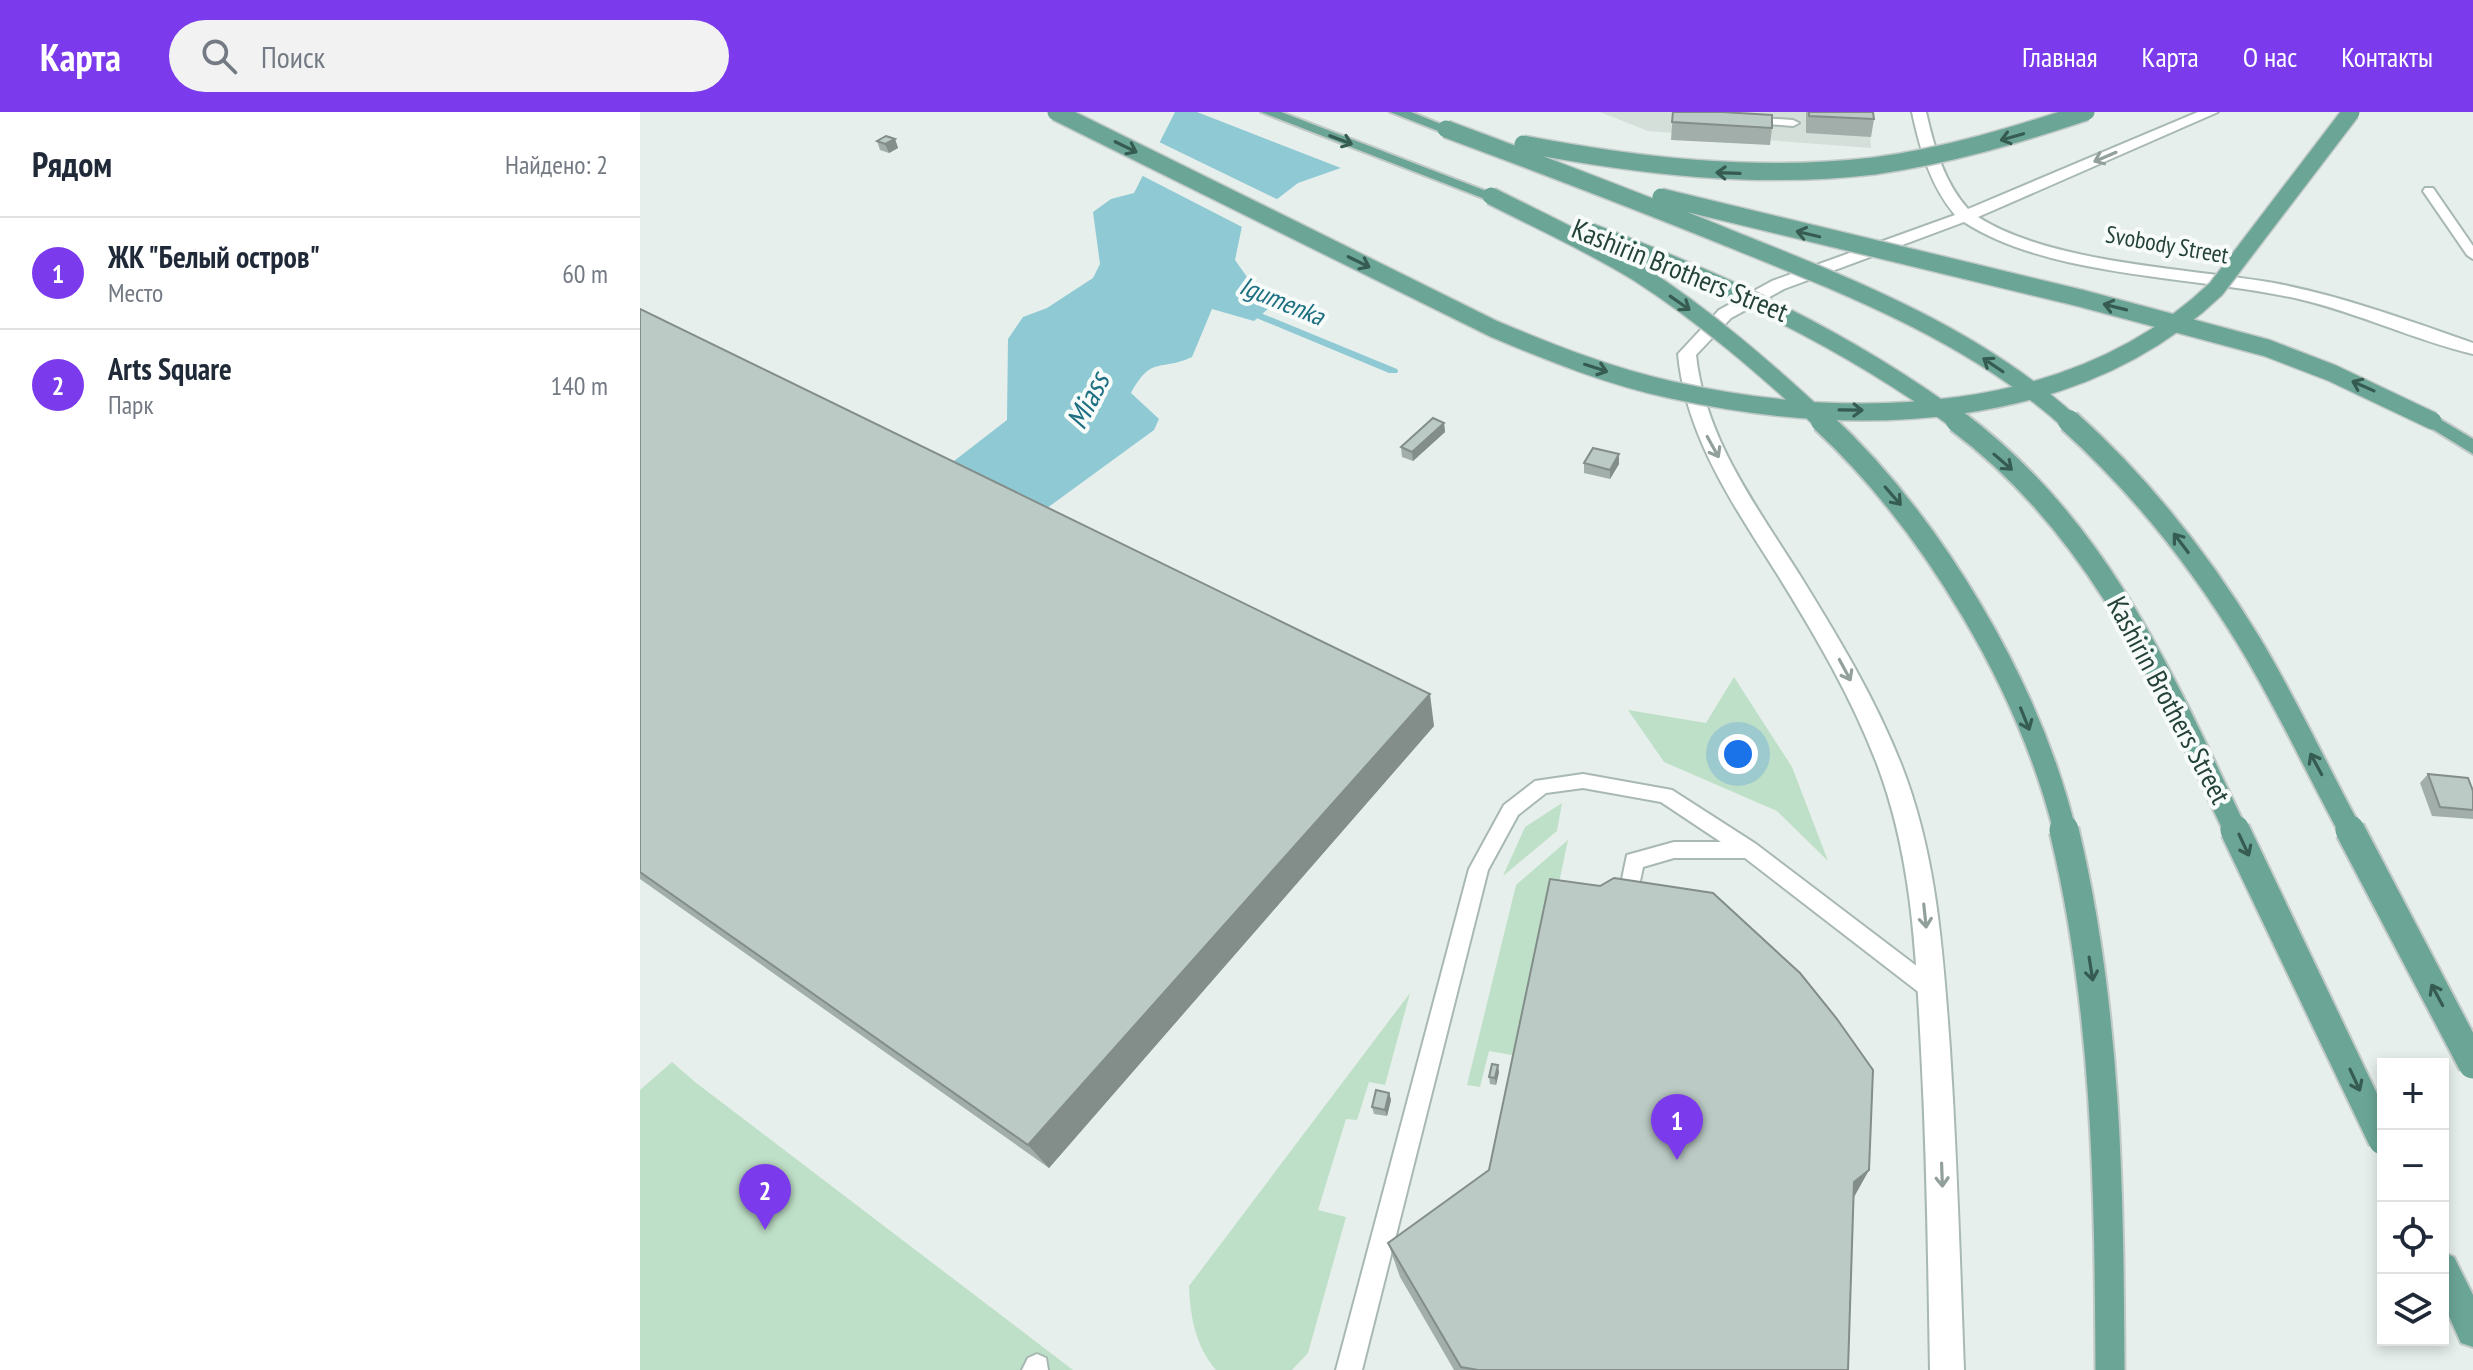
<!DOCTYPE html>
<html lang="ru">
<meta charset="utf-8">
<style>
body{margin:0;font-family:"PT Sans Narrow",sans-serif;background:#f2f2f3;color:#1f2937}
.controls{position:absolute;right:24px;bottom:24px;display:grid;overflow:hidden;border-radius:0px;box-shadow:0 4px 12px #0003}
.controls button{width:72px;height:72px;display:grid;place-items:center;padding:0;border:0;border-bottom:2px solid #e0e1e3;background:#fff;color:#1f2937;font:40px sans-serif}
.you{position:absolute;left:1098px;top:642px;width:28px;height:28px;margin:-20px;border:6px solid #fff;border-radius:50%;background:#1a73e8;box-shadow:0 0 0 12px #1a73e833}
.badge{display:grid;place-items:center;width:52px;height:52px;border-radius:50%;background:#7c3aed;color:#fff;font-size:26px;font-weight:700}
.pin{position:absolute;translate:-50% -66px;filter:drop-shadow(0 2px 4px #0008)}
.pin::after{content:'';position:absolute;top:42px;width:28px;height:24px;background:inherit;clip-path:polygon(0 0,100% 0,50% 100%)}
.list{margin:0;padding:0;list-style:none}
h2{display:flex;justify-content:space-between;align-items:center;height:104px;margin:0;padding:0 32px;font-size:34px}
h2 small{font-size:26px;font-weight:400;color:#747a83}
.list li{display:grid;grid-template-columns:52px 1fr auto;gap:24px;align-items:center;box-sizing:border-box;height:112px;padding:0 32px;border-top:2px solid #e0e1e3}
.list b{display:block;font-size:30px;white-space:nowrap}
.list p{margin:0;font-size:26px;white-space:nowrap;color:#747a83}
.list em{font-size:26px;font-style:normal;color:#747a83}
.icon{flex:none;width:44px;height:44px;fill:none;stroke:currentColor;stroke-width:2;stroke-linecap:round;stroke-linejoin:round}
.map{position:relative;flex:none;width:1833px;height:1258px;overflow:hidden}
header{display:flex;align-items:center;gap:48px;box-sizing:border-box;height:112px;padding:0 40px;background:#7c3aed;color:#fff}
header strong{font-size:38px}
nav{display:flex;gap:44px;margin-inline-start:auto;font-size:28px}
.search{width:560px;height:72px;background:#f2f2f3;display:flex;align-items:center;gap:20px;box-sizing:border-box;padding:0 28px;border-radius:44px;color:#747a83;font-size:30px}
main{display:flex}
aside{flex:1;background:#fff}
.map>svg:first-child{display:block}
.built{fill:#d4dfda}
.green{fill:#bfe0c8}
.water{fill:#8ec9d4}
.pier{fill:#e6efeb}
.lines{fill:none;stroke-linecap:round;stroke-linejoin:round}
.stream{fill:#8ec9d4;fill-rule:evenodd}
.lane-casing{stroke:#a8b8b2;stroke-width:4}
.street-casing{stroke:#a8b8b2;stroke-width:4}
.primary-casing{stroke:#c2cac8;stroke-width:4}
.lane{fill:#fff;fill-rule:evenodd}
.street{fill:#fff;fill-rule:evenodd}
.primary{fill:#6aa596;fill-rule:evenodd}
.primary-bridge-far2-casing{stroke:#c2cac8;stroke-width:20;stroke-linecap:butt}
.primary-bridge-far1-casing{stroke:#c2cac8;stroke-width:26;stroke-linecap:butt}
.primary-bridge-casing{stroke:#c2cac8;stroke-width:33;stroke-linecap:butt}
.primary-bridge-far2{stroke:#6aa596;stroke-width:17}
.primary-bridge-far1{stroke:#6aa596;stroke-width:22}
.primary-bridge{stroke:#6aa596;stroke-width:29}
.wall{fill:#a1aea9}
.shaded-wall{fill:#838d89}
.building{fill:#bbcac4;stroke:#838d89;stroke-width:2}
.oneway{stroke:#365b51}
.oneway2{stroke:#92a09c}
.labels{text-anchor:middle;stroke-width:8;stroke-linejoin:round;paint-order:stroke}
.far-street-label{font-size:24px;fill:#24423a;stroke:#f7fbf9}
.far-water-label{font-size:26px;font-style:italic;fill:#1c6f80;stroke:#f7fbf9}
.street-label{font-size:28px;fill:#24423a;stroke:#f7fbf9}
.water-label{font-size:30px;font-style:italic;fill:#1c6f80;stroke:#f7fbf9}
</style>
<header>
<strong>Карта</strong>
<div class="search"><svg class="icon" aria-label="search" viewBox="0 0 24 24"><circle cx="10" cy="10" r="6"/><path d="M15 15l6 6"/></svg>Поиск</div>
<nav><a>Главная</a><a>Карта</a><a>О нас</a><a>Контакты</a></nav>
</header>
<main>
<aside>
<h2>Рядом<small>Найдено: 2</small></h2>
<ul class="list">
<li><span class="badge">1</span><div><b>ЖК &quot;Белый остров&quot;</b><p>Место</p></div><em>60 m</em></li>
<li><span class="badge">2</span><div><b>Arts Square</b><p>Парк</p></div><em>140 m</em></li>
</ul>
</aside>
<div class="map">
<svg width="1833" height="1258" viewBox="0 0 1833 1258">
<rect width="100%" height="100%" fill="#e6efeb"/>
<path class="built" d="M960 0H1229L1231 36 1008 19Z"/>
<path class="green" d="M1094 565 1152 655 1188 749 1137 699 1024 650 988 598 1066 611Z
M922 691 917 719 863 764 885 715Z
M928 728 879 961 869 960 872 943 849 939 840 975 827 973 876 773Z
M770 881 745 973 729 970 717 1008 706 1007 678 1098 706 1105 668 1241 652 1258H576C556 1235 550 1205 549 1174Z
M32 950 55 970 433 1258H0V978Z"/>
<path class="water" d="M535 0H762L712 52 658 71 602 114 595 148 629 196 614 209 572 197 552 245C519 260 512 243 491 281L519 307 514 318 0 693V592L367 308 368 227 383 205 407 196 453 166 460 152 453 100 471 87 494 81Z"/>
<path class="pier" d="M557 0H766L756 33 706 58Z
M517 29 641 89 606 117 499 62Z"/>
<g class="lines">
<path class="stream" d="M606 195 757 257 758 259 757 261H749L602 200V196Z"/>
<defs>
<path id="lane" d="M1108 5 1153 8 1159 11 1153 14 1104 10V6Z
M1785 76H1793L1833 134V147L1827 143 1783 79Z
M943 662 1032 678 1116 732 1299 871 1302 878 1299 885 1292 887 1285 885 1105 746H1034L1003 755 994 797 987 800 980 797 977 791 987 743 1034 730H1081L1021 690 943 676 906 681 878 703 848 758 722 1258H696L829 757 864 693 895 669Z
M397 1242 406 1246 408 1258H382L388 1246Z"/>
<path id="street" d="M1272 0H1286C1294 35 1304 70 1328 97L1558 0H1578L1338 105C1412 152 1547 156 1634 171 1702 184 1768 208 1833 231V242C1774 228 1719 201 1659 187 1558 164 1410 166 1324 110L1144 177 1091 206 1056 243C1065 327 1117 395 1161 465 1198 525 1235 586 1261 652 1297 743 1303 840 1310 937 1317 1044 1320 1151 1324 1258H1290C1288 1151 1287 1044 1281 938 1276 841 1272 744 1237 652 1212 586 1176 525 1139 465 1095 395 1046 326 1038 242L1079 198 1132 169 1315 103C1290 73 1280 37 1272 0Z"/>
<path id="primary" d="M621 0H641L859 84 857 87H845Z
M750 0H771L813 17 806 21 801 20Z
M1793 303 1833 327V342L1786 313 1783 309 1786 305Z
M1803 1140 1814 1145 1833 1183V1235L1821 1231 1803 1191Z"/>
</defs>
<use href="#lane" class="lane-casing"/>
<use href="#street" class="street-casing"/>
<use href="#primary" class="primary-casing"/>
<use href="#lane" class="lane"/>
<use href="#street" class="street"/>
<use href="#primary" class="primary"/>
<defs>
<path id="primary-bridge-far2" d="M416 0 854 217C911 241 971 265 1032 278 1213 318 1434 313 1576 177L1711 0
M806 17C903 53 1000 90 1096 129 1213 176 1337 225 1431 311
M883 32C999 54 1115 68 1234 54 1307 44 1377 23 1446 0
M851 84C900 109 951 132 998 161 1065 204 1126 257 1184 311
M1021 85 1440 186 1627 236 1692 261 1793 309
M951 120C1085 171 1204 226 1320 311"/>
<path id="primary-bridge-far1" d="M1182 309C1293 412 1389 574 1425 720
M1317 309C1459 415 1523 566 1596 720
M1429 309C1500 373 1561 450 1610 531 1647 592 1677 658 1711 720"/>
<path id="primary-bridge" d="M1424 718C1467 895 1469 1077 1470 1258
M1595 718 1743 1028
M1710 718 1833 952"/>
</defs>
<use href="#primary-bridge-far2" class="primary-bridge-far2-casing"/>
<use href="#primary-bridge-far1" class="primary-bridge-far1-casing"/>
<use href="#primary-bridge" class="primary-bridge-casing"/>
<use href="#primary-bridge-far2" class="primary-bridge-far2"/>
<use href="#primary-bridge-far1" class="primary-bridge-far1"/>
<use href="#primary-bridge" class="primary-bridge"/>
</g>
<path class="wall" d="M1033 0 1132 16 1130 33 1031 28Z
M1166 0H1233L1234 7 1231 25 1166 21Z
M255 27 258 36 249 41 240 38 237 29Z
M0 197 794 614 409 1056 0 767Z
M804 311 805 320 773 349 762 345 761 335Z
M979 342V352L970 367 944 361V351Z
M1788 662 1833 679V707L1792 704 1780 671Z
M859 960 856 973 850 972 849 965Z
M749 981 751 988 747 1004 734 1002 732 995Z
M1229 1058 1213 1086 1208 1258H814L760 1165 748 1131Z"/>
<path class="shaded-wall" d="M255 27 258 36 249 41 245 32Z
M804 311 805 320 773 349 772 340Z
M979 342V352L970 367V358Z
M790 582 794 614 409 1056 388 1033Z
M858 953 859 960 856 973 855 966Z
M749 981 751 988 747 1004 745 998Z
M1229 1058 1208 1096 1214 1070Z"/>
<path class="building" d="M1033 0H1082L1132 3V16L1032 10Z
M1169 0H1233L1234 7 1169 4Z
M246 24 255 27 245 32 237 29Z
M0 197 790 582 388 1033 0 760Z
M793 306 804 311 772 340 761 335Z
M953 336 979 342 970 358 944 351Z
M1788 662 1828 666 1833 679V698L1800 695Z
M974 766 1073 781 1160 861 1197 907 1233 958 1229 1058 1214 1070 1208 1258H838L821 1255 748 1131 849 1058 910 767 960 774Z
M852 952 858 953 855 966 849 965Z
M736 978 749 981 745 998 732 995Z"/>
<defs><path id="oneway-shaft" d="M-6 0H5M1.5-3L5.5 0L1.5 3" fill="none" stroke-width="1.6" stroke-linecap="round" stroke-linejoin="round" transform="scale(2)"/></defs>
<g class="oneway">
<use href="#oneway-shaft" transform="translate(1372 25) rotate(164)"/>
<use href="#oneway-shaft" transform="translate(701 28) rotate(21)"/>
<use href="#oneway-shaft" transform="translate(486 35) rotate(26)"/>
<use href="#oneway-shaft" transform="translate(1088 61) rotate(-178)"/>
<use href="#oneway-shaft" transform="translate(1168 122) rotate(-167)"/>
<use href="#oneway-shaft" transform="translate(719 150) rotate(26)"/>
<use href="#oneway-shaft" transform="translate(1040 191) rotate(35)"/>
<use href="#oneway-shaft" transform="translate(1475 195) rotate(-166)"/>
<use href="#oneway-shaft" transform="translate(1353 253) rotate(-146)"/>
<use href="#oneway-shaft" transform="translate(956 256) rotate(18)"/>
<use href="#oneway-shaft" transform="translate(1723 274) rotate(-156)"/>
<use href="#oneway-shaft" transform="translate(1211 298) rotate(1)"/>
<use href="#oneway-shaft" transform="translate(1363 350) rotate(41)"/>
<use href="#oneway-shaft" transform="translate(1253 384) rotate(49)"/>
<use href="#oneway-shaft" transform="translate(1541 431) rotate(-127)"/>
<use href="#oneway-shaft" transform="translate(1385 607) rotate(68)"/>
<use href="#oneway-shaft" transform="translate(1676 652) rotate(-118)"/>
<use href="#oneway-shaft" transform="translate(1604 733) rotate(65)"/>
<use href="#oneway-shaft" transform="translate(1451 857) rotate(81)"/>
<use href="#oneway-shaft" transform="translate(1797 883) rotate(-118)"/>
<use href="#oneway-shaft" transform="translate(1715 968) rotate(65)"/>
</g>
<g class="oneway2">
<use href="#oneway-shaft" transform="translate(1465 45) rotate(157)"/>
<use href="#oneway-shaft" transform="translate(1073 335) rotate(61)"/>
<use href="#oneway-shaft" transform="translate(1205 558) rotate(62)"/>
<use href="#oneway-shaft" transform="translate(1285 804) rotate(84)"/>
<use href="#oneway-shaft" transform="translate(1302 1063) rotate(88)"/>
</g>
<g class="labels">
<g class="far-street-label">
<text transform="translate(1527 133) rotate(10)" y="8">Svobody Street</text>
</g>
<g class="far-water-label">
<text transform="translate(642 189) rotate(22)" y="9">Igumenka</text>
</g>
<g class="street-label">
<text transform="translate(1040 158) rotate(22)" y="10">Kashirin Brothers Street</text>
<text transform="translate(1529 588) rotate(62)" y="10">Kashirin Brothers Street</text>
</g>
<g class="water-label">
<text transform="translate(448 289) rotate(-63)" y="10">Miass</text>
</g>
</g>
</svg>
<div class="controls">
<button>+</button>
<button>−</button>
<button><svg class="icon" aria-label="locate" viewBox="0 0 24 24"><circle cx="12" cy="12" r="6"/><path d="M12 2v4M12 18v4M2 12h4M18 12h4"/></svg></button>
<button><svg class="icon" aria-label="layers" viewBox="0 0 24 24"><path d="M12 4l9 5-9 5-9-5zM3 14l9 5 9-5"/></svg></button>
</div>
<div class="you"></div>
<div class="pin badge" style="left:1037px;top:1048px">1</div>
<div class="pin badge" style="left:125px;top:1118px">2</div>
</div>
</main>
